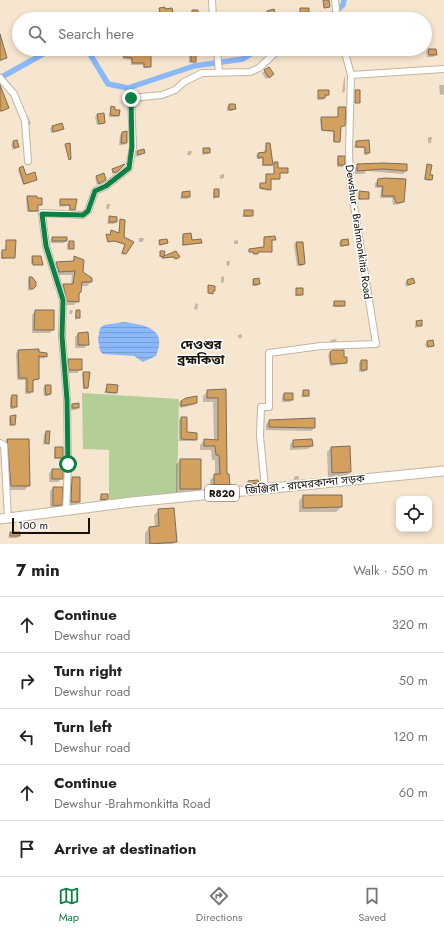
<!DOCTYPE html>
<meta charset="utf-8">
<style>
body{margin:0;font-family:Jost,"Noto Sans Bengali",sans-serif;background:#f6f6f6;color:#222}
.controls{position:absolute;right:12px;bottom:12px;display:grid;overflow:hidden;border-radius:8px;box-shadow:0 2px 6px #0003}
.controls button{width:36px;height:36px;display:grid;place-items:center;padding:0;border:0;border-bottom:1px solid #e0e0e0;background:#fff;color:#222;font:20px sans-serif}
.scale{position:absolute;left:12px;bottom:10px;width:78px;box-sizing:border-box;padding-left:4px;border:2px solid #171109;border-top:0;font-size:11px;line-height:14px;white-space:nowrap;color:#171109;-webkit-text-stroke:3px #fff;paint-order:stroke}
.stop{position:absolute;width:12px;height:12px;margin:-9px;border:3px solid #0b8043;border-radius:50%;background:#fff}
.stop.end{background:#0b8043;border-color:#fff;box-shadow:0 1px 4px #0008}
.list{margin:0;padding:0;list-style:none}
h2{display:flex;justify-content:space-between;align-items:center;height:52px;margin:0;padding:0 16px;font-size:17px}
h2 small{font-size:13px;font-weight:400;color:#767676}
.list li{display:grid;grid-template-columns:26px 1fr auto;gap:12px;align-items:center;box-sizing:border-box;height:56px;padding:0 16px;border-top:1px solid #e0e0e0}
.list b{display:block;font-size:15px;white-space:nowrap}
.list p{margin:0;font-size:13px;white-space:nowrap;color:#767676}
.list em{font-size:13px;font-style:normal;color:#767676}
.icon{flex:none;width:22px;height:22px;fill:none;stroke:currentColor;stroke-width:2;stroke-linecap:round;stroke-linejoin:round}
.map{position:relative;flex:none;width:444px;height:544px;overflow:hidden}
.search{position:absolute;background:#fff;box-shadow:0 2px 6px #0003;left:12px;right:12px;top:12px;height:44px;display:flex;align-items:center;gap:10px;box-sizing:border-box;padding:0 14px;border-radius:22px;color:#767676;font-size:15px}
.sheet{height:332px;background:#fff}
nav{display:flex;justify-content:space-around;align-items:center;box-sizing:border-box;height:56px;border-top:1px solid #e0e0e0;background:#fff;font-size:11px;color:#767676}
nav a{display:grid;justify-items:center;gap:2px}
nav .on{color:#0b8043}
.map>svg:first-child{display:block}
.green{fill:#b3cf97}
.water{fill:url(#water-rules)}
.shadow{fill:#0003}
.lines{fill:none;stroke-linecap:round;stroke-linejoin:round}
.canal{stroke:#8bb8f8;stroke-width:5.5}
.building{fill:#d3a05e;stroke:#7c6d5a}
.minor-casing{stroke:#c5b4a0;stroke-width:8}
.primary-casing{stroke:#c5b4a0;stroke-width:11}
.minor{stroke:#fff;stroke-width:6}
.primary{stroke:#fff;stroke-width:9}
.route{stroke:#0b8043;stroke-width:5}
.labels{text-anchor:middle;stroke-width:3;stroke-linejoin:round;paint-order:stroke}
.shield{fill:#fff;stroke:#5d5853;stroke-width:1}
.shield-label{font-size:10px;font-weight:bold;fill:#171109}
.street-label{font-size:11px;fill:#171109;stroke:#fff}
.quarter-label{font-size:13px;font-weight:bold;fill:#171109;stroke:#fff}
</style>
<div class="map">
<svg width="444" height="544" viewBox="0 0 444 544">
<defs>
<pattern id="water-rules" width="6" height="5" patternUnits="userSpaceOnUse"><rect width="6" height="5" fill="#8bb8f8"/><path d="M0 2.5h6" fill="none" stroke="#779dd3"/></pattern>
</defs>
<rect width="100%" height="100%" fill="#f6e5cf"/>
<path class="green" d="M82 393 179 399 177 494 109 500V450L83 449Z"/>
<path class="water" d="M124 322C145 325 168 328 156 356L143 362 134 356 103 354 100 351 98 339 100 328 104 325Z"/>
<path class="shadow" d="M160 9 164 10 172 13 159 16Z
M274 10 276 19H268L266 13Z
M244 17H250V19H242Z
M2 40 6 58 0 62V41Z
M124 49H154V53L150 55V66L148 68H143V65H131V60L122 59Z
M172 49H189L188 51H195V61L189 63V56H185L187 51H172Z
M356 49H366L364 52H357Z
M428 50 436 54 433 57H427L426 52Z
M269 68 271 76 266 79 262 73Z
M345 76V91L342 93 344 78Z
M439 85H444V94L440 95Z
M319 91 328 95 323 100H317Z
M229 105 234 109 232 111H227V107Z
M111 107 118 115 117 117H109Z
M339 108 344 125 340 126 339 141 333 142V132L321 131 320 119 338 118Z
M97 115 104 122 102 124 97 125 95 117Z
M28 116 31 124 28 126 26 118Z
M61 124 62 129 60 131 51 133 50 129 52 127Z
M122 133 126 143 124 145H119L120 135Z
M428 137H432L431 143H428Z
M368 141 369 153 367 155H364V148H354L356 142Z
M13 142 18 147 13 150 11 144Z
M266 144 272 165 270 166H262V159H257L256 155 264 153Z
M204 149 209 152 207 154 202 155Z
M192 151 191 155H187L188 151Z
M137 152 144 153 136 157 135 154Z
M339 157 344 165 342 167H337V159Z
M275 163 277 169 287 172 279 173 278 180H270L269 191 259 189 260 184H265L266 175H274Z
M358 165 406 171 403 174 366 171 364 174H355V168Z
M428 165 431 179 429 181 424 180 426 167Z
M22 168 25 176 34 181 23 185 18 170Z
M224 174V178L220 179V175Z
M97 176 104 181 97 185 95 178Z
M378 180 403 202 400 204 393 205 392 198H380L381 188H375V183Z
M215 190 218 197 213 199V193Z
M360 192 368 198 358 200Z
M182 193 189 197 187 199H180Z
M27 197 41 204 37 206 36 212H27L26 199Z
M61 200H75L74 210 69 211V206L59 207Z
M107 204H110L109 209H106Z
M245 211 252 215 250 217H242Z
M109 217 116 222 114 224H107Z
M121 220 122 237 133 242 124 255 121 254 125 245 113 241 107 242 106 237 109 236 111 231 118 233Z
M183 235 191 241 201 243 182 246V236Z
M52 238 66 241 64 243H50Z
M144 238 143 242H139V238Z
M264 238 275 239 271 241 270 252H257L253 255 252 252H248L249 250 263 248Z
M238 240V244H234V241Z
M6 241 14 257 13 258 1 259V252L5 251Z
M159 241 167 243 158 246Z
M341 241 348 245 340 247 339 243Z
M69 242 73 248 67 250V244Z
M296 243H302L304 264 302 266H297L294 245Z
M161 252H164L163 258 159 257Z
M176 252 177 258 174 260 173 257 163 259Z
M33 257 42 265 31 264V259Z
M75 257 82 273 91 278V282L87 286H81L78 301 74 305H64L60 288 63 285H71L72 275H55L53 266 56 263H71Z
M227 261H230L229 266 226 265Z
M224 276V282L221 283V277Z
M30 278 32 289 28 291V280Z
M254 280 259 283 257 286H252V282Z
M407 281 414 283 406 287 405 283Z
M297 289 302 294 300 296H295Z
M334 302 344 305 342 307H332Z
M196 303 198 304 197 310 194 309Z
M70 310H73L72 314H69Z
M35 311 53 330 50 333H32V315Z
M77 311 79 318 75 320V313Z
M417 322 421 326 415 328V324Z
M78 334 88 344 84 348H75V337Z
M242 334V338H238V335Z
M337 339 335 343H329L331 340Z
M427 342 433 345 426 348 425 344Z
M19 351 38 353 46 356 43 359 38 358V379L32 382V391L30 394H25V380H17L16 353Z
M330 353 343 358 346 362 344 364 330 366 328 355Z
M69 360 81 369 77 373H66L65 364Z
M361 361 366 370 364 372H359V363Z
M83 373 87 388 85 389H83L82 374Z
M107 385 116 392 114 394 104 393Z
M45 386 50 394 48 396H44L43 388Z
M225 390 226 475 228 484 224 489H210V480L215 475V460H212L211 450H200V445L204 440 214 441 213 402H203V396L208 391Z
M303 391H308L306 397H301Z
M284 394 292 400 290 402H282V396Z
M12 396 16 407 14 409H10V398Z
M181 401 196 403 194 405 180 408 179 404Z
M78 404 76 410H70L72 405Z
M11 417H15V421L12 426H9V418Z
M181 418 186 433 196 439 194 441H179V420Z
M269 421 314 428 311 431 266 430V424Z
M46 432 48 443 43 445 44 434Z
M7 440 29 485 25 490H6L3 445Z
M293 441 312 446 308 449 290 450V444Z
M56 448 62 457 60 459H54V450Z
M331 448 350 472 346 476 328 477 327 452Z
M180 460 200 489 195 493 176 494V465Z
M52 470 62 478 58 482H49V473Z
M295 476H299V479L293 481Z
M72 478 79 502 76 505H68L69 481Z
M249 482 258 483 255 485 247 486Z
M53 488 61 505 57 508 50 509V491Z
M101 495 107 499 105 501H99Z
M303 496 341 507 336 512H299V501Z
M159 510 176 541 173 544H145V533L149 528H155L154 515Z
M10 533 19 536 17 538H8Z"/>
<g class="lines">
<path class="canal" d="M314 19 330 16 343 5 344 0
M87 49 108 84 128 88 194 66 243 59 259 49
M0 78 52 49"/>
</g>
<path class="building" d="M323 0H329L330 7 324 8Z
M165 7V9L172 8 173 13 160 14 159 8Z
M300 8H309V12H305V16H300Z
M274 9 277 19H269L267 11Z
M192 10H198V19H188V13H192Z
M0 34 7 58 0 60Z
M134 49H155V54H151V67H144V63H132V58L124 57V52L134 53Z
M428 49H436L437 55H429Z
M186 50H196V62H191V55H186Z
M269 67 274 74 269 78 264 70Z
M0 85 9 108 2 111H0Z
M318 90H329V95H325V98H318Z
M355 90H360V103H355Z
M229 104H235L236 109 229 110Z
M111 106 115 107V110H120L119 116 110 115Z
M338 107H346L345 126H341L340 142H334V131L322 130 321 117H338Z
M104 113 105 123 99 124 97 114Z
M62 123 64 129 53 132 52 126Z
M127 131V143H121L122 132Z
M17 140 19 147 14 148 13 141Z
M369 140 370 153H365V147H356V141Z
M70 143 71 159 69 160 65 144Z
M266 143H270L273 165H263V157L258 158V153L266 152Z
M203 148H210V153H203Z
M144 149 145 153 138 155 137 151Z
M338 156H345V165H338Z
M274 162H278V168H288V173H280V179H271V190L260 188V183H266V174H274Z
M383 163 407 164V171L383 169 357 171V164Z
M125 164 117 172 113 173 112 169Z
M427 164 432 165 430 175H433L432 180 425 179Z
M23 166 26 175 35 172 37 180 24 184 19 168Z
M104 173 106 180 99 184 96 176Z
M385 178 406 179 404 202 396 203 394 196H382L383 186H377L378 179Z
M214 189H219V197H214Z
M190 191V197H182V192Z
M359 191 369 192V199H359Z
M27 196H37V198H42V205H38V211H29Z
M60 199H77L75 210H70V205H60Z
M244 210H253V216H244Z
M109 216 117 217V222H109Z
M120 219 125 220 124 237 134 242 126 254 122 253 125 244 114 241 108 242 106 234 110 235 111 230 119 233Z
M191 233 192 240 201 239 202 243 183 245V234Z
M275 236 276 240H272V252H258V254H254L253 252H249V249L264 247V237Z
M52 237H67V241H52Z
M167 239 168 243 160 245 159 240Z
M348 239 349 245 341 246V240Z
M6 240H16L15 258H2V250H6Z
M69 241H74V249H69Z
M296 242H303L305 264 299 265Z
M160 251H165L164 256 176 251 180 257 176 259 174 257 162 258 164 257 160 256Z
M32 256H41L43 265H33Z
M74 256 84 260 83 272 92 278V282H82L81 292 79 293V302L67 301 63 284H73L75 271 59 272 56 262 74 261Z
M29 277H32L36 282V286L33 289H30Z
M259 278 260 284 254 285 253 279Z
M413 278 415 283 408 285 407 280Z
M208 285 215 286V291H213V294L208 293Z
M296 288H303V295H296Z
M334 301H345V306H334Z
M35 310H54V330H34Z
M76 310H80V318H76Z
M422 320V326H417L416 321Z
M88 332 89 345H78V333Z
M433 340 434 346 428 347 427 341Z
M39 349V352L47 353V357L39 356V379L33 380V392H27V378H19L18 350Z
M333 350H344V357H347V363L331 364 330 352Z
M68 359H82V370H69Z
M361 360H367V370H361Z
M83 372H90L88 388H84Z
M107 384 118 385 117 393 106 392Z
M45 385H51V394L46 395Z
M226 389 227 474H229L230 485H214V474H220L219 455H216L215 446H204V439L218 440V398H207V390Z
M303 390H309V396H303Z
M284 393H293V400H284Z
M12 395H17V407H11Z
M197 396V403L181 406V401L186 398Z
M79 403V408H72V404Z
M16 415 15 425H11L10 416Z
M181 417H187V432L197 433V440L181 439Z
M315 418V428L269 427V420Z
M46 431H50L49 444 45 443Z
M7 439H29L30 486H11Z
M312 439 313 446 293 447V440Z
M350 446 351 472 332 473 331 447Z
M55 447H63V458H55Z
M180 459H201V489H180Z
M52 469H63V479H52Z
M72 477H80V502H71Z
M258 480 259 483 248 484V481Z
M53 487H63L62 505 53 506Z
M101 494H108V499L101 500Z
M303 495H342V507L303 508Z
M174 508 177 542 150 544 149 527 159 526 158 509Z
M10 532H20V536H10Z"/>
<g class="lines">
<defs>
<path id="minor" d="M212 0 213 19
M335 0 337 19
M217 49 219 73
M351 75 444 69
M0 78 14 94 25 121 28 161
M0 443 4 445 8 518
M265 488 260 436 261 407H269V353L321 346 376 344 350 181 349 151 351 75 344 49
M66 511 68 464 67 400 62 336 63 300 46 246 42 213 83 215 88 211 95 191 106 186 129 168 133 147 131 98 162 95 175 90 184 82 202 73 250 72 259 68 279 49"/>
<path id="primary" d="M0 519 132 502 444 471"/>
</defs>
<use href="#minor" class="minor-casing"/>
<use href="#primary" class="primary-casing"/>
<use href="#minor" class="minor"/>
<use href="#primary" class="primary"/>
</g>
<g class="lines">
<path class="route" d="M68 464 67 400 62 336 63 300 46 246 42 214 83 215 88 211 95 191 106 186 129 168 132 147 131 98"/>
</g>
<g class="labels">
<rect class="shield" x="205" y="485" width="34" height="16" rx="3"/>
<g class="shield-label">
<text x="222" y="497">R820</text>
</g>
<g class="street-label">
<text transform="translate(359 232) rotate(82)" y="4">Dewshur - Brahmonkitta Road</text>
<text transform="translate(305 484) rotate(-6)" y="4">জিঞ্জিরা - রামেরকান্দা সড়ক</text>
</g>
<g class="quarter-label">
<text x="201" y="349">দেওশুর<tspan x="201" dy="15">ব্রহ্মকিত্তা</tspan></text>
</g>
</g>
</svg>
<div class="controls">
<button><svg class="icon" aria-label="locate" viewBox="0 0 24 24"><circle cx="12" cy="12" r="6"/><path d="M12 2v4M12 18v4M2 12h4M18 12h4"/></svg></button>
</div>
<div class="scale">100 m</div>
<div class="stop" style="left:68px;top:464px"></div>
<div class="stop end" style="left:131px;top:98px"></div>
<div class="search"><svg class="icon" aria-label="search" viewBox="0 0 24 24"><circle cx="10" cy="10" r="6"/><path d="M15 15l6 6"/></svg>Search here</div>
</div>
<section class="sheet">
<h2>7 min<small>Walk · 550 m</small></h2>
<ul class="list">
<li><svg class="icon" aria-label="ahead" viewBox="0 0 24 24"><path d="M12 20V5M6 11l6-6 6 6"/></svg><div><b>Continue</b><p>Dewshur road</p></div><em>320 m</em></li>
<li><svg class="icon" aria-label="right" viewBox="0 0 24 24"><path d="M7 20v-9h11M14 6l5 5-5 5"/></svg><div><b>Turn right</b><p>Dewshur road</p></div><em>50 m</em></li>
<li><svg class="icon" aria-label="left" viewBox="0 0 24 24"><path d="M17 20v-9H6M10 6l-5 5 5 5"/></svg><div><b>Turn left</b><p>Dewshur road</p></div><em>120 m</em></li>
<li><svg class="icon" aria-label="ahead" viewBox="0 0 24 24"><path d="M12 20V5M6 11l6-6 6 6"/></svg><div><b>Continue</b><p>Dewshur -Brahmonkitta Road</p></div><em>60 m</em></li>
<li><svg class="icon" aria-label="arrive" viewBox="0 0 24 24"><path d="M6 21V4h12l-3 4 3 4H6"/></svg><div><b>Arrive at destination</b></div></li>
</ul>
</section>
<nav>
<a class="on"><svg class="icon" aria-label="map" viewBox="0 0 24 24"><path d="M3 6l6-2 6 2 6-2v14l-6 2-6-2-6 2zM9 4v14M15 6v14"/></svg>Map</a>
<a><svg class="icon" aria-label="directions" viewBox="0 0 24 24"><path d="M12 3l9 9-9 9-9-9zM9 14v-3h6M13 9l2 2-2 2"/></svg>Directions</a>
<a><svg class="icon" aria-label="saved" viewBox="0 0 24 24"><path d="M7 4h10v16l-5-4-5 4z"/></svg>Saved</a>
</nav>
